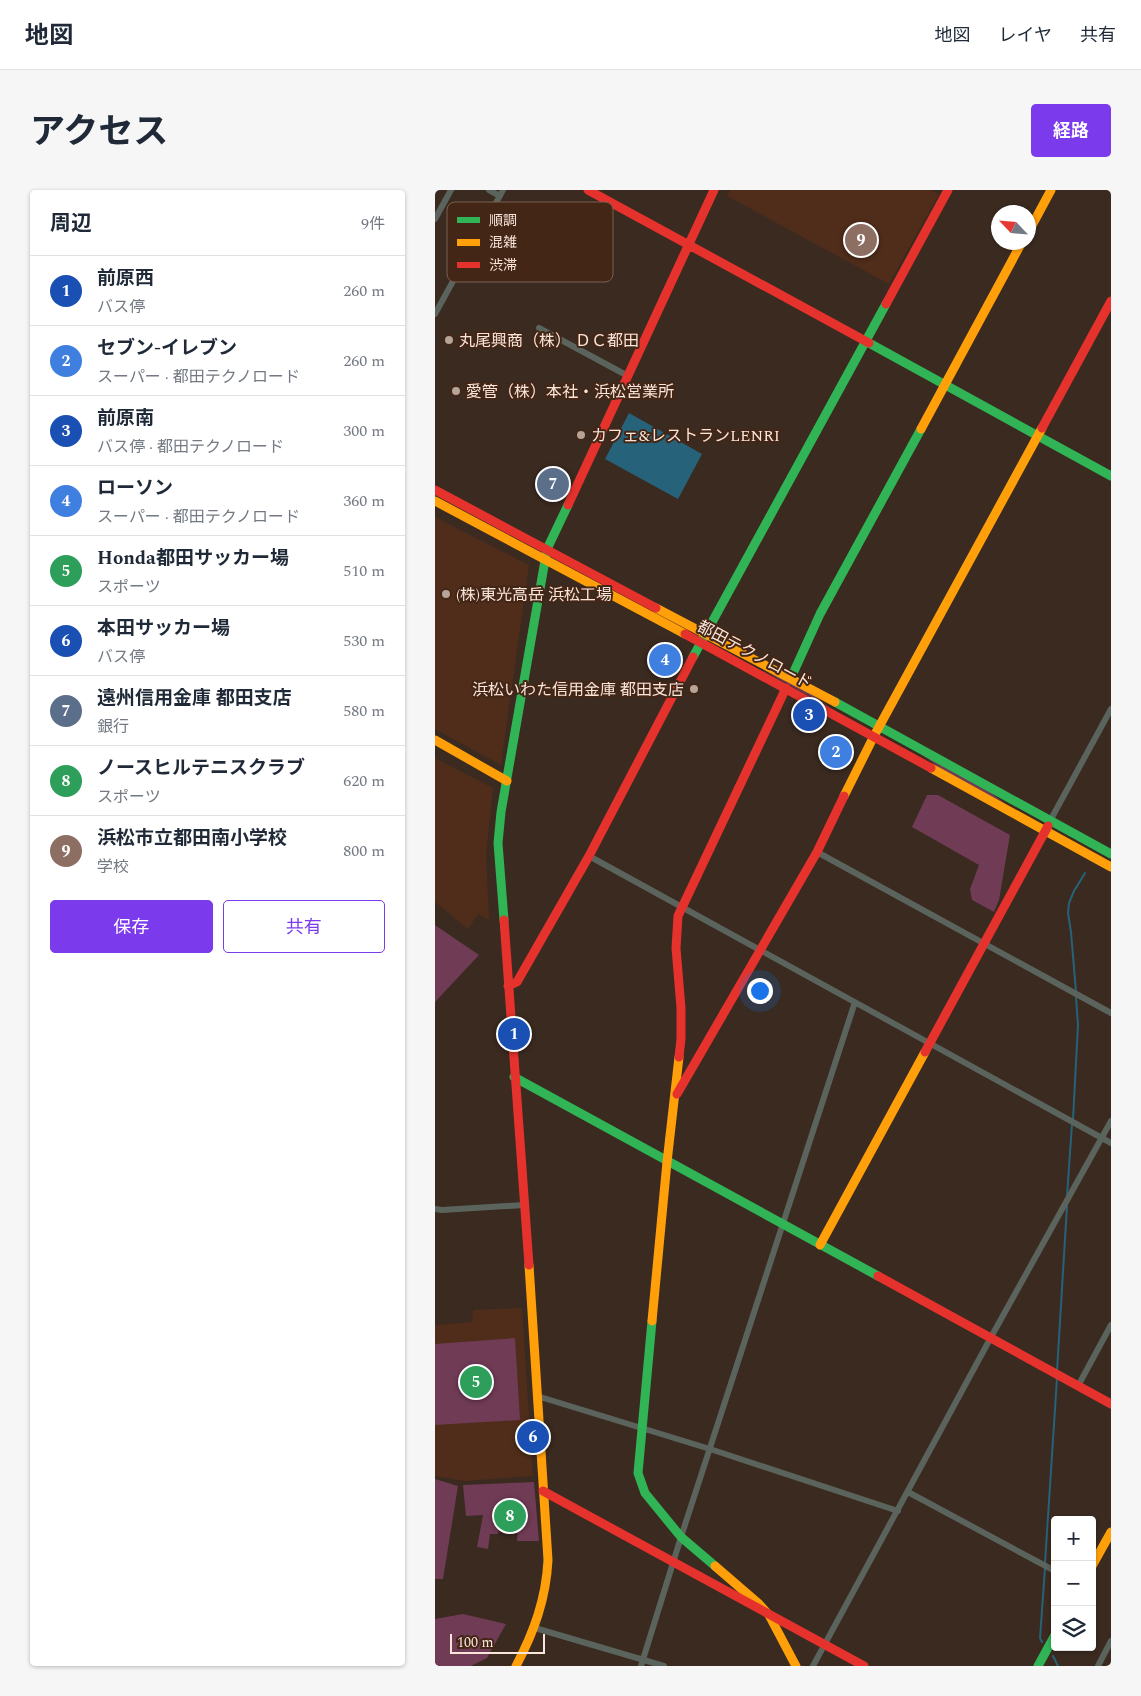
<!DOCTYPE html>
<html lang="ja">
<meta charset="utf-8">
<style>
body{margin:0;font-family:Spectral,"Noto Sans JP",serif;background:#f6f6f7;color:#1f2937}
.controls{position:absolute;right:15px;bottom:15px;display:grid;overflow:hidden;border-radius:5px;box-shadow:0 1px 4px #0004}
.controls button{width:45px;height:45px;display:grid;place-items:center;padding:0;border:0;border-bottom:1px solid #e0e1e3;background:#fff;color:#1f2937;font:25px sans-serif}
.compass{position:absolute;left:556px;top:15px;width:45px;height:45px;border-radius:50%;background:#fff;box-shadow:0 1px 4px #0004;rotate:296deg}
.scale{position:absolute;left:15px;bottom:12px;width:95px;box-sizing:border-box;padding-left:5px;border:2px solid #f9e5da;border-top:0;font-size:14px;line-height:18px;white-space:nowrap;color:#f9e5da;-webkit-text-stroke:4px #442616;paint-order:stroke}
.you{position:absolute;left:324px;top:800px;width:18px;height:18px;margin:-12px;border:4px solid #fff;border-radius:50%;background:#1a73e8;box-shadow:0 0 0 8px #1a73e833}
.badge{display:grid;place-items:center;width:32px;height:32px;border-radius:50%;background:#7c3aed;color:#fff;font-size:16px;font-weight:700}
.pin{position:absolute;translate:-50% -50%;border:2px solid #fff;box-shadow:0 1px 5px #0006}
.list{margin:0;padding:0;list-style:none}
h2{display:flex;justify-content:space-between;align-items:center;height:65px;margin:0;padding:0 20px;font-size:21px}
h2 small{font-size:16px;font-weight:400;color:#747a83}
.list li{display:grid;grid-template-columns:32px 1fr auto;gap:15px;align-items:center;box-sizing:border-box;height:70px;padding:0 20px;border-top:1px solid #e0e1e3}
.list b{display:block;font-size:19px;white-space:nowrap}
.list p{margin:0;font-size:16px;white-space:nowrap;color:#747a83}
.list em{font-size:16px;font-style:normal;color:#747a83}
.actions{display:flex;gap:10px;padding:15px 20px}
.actions a{flex:1;padding:11px 0;border:1px solid #7c3aed;border-radius:5px;text-align:center;font-size:18px;color:#7c3aed}
.actions .main{background:#7c3aed;color:#fff}
.icon{flex:none;width:28px;height:28px;fill:none;stroke:currentColor;stroke-width:2;stroke-linecap:round;stroke-linejoin:round}
.map{position:relative;flex:none;width:676px;height:1476px;overflow:hidden;border-radius:5px}
header{display:flex;align-items:center;gap:30px;box-sizing:border-box;height:70px;padding:0 25px;background:#fff;border-bottom:1px solid #e0e1e3}
header strong{font-size:24px}
nav{display:flex;gap:28px;margin-inline-start:auto;font-size:18px}
.intro{display:flex;align-items:center;justify-content:space-between;box-sizing:border-box;height:120px;padding:0 30px}
h1{margin:0;font-size:35px}
.button{padding:12px 22px;border-radius:5px;background:#7c3aed;color:#fff;font-size:18px;font-weight:700}
main{display:flex;gap:30px;padding:0 30px}
aside{flex:1;background:#fff;border-radius:5px;box-shadow:0 1px 4px #0004}
.map>svg:first-child{display:block}
.built{fill:#4f2d1a}
.green{fill:#703b55}
.water{fill:#26627a}
.lines{fill:none;stroke-linecap:round;stroke-linejoin:round}
.stream{stroke:#26627a;stroke-width:2}
.street{stroke:#5b635d;stroke-width:6}
.fast{stroke:#30b455;stroke-width:9}
.slow{stroke:#ff9f0a;stroke-width:9}
.jam{stroke:#e5322d;stroke-width:9}
.poi-dot{fill:#b6a499;stroke:#442616;stroke-width:2}
.labels{text-anchor:middle;stroke-width:4;stroke-linejoin:round;paint-order:stroke}
.poi-label{font-size:16px;fill:#f9e5da;stroke:#442616;text-anchor:start}
.street-label{font-size:16px;fill:#f9e5da;stroke:#442616}
.key{fill:#442616;stroke:#7a5f51;stroke-width:1}
.key-label{font-size:14px;fill:#f9e5da}
</style>
<header>
<strong>地図</strong>
<nav><a>地図</a><a>レイヤ</a><a>共有</a></nav>
</header>
<div class="intro"><h1>アクセス</h1><a class="button">経路</a></div>
<main>
<aside>
<h2>周辺<small>9件</small></h2>
<ul class="list">
<li><span class="badge" style="background:#1a4fb4">1</span><div><b>前原西</b><p>バス停</p></div><em>260 m</em></li>
<li><span class="badge" style="background:#3f7fe0">2</span><div><b>セブン-イレブン</b><p>スーパー · 都田テクノロード</p></div><em>260 m</em></li>
<li><span class="badge" style="background:#1a4fb4">3</span><div><b>前原南</b><p>バス停 · 都田テクノロード</p></div><em>300 m</em></li>
<li><span class="badge" style="background:#3f7fe0">4</span><div><b>ローソン</b><p>スーパー · 都田テクノロード</p></div><em>360 m</em></li>
<li><span class="badge" style="background:#2e9e5b">5</span><div><b>Honda都田サッカー場</b><p>スポーツ</p></div><em>510 m</em></li>
<li><span class="badge" style="background:#1a4fb4">6</span><div><b>本田サッカー場</b><p>バス停</p></div><em>530 m</em></li>
<li><span class="badge" style="background:#5c6f8a">7</span><div><b>遠州信用金庫 都田支店</b><p>銀行</p></div><em>580 m</em></li>
<li><span class="badge" style="background:#2e9e5b">8</span><div><b>ノースヒルテニスクラブ</b><p>スポーツ</p></div><em>620 m</em></li>
<li><span class="badge" style="background:#8d6e63">9</span><div><b>浜松市立都田南小学校</b><p>学校</p></div><em>800 m</em></li>
</ul>
<div class="actions"><a class="main">保存</a><a>共有</a></div>
</aside>
<div class="map">
<svg width="676" height="1476" viewBox="0 0 676 1476">
<rect width="100%" height="100%" fill="#3a2a20"/>
<path class="built" d="M295 0H496L504 4 454 94 292 6Z
M0 327 94 375 66 575 0 539Z
M0 568 58 598 51 664 54 730 43 724 33 739 0 712Z
M87 1118 98 1286 30 1291 0 1286V1135L37 1132 38 1120Z"/>
<path class="green" d="M311 468 372 501 396 518 340 487Z
M476 557 545 595 571 614 508 580Z
M492 605H503L575 645 564 710 559 722 537 710 535 699 544 675 477 637Z
M0 735 44 765 0 812Z
M80 1148 85 1230 0 1235V1154Z
M0 1289 23 1296 8 1389H0Z
M99 1292 104 1351H82L83 1335 65 1334 63 1344H55L53 1359 42 1357 48 1325 31 1326 28 1295Z
M28 1424 71 1434 52 1468 36 1476H0V1429Z"/>
<path class="water" d="M194 223 267 264 243 309 170 269Z"/>
<g class="lines">
<path class="stream" d="M641 802 636 742 633 723 634 713 639 701 650 683
M638 929 643 835 641 807
M632 1006 637 934
M622 1181 632 1016
M610 1373 622 1188
M607 1452 605 1448 610 1378
M618 1466 623 1476"/>
<path class="street" d="M54 0 65 6
M0 29 16 0
M0 124 68 0
M104 138 193 186
M615 631 676 519
M382 662 676 823
M154 666 676 953
M0 1019 7 1020 89 1015
M643 1196 676 1135
M102 1206 275 1259 463 1321
M473 1302 620 1381
M100 1438 229 1476
M206 1476 246 1347 420 812
M378 1476 555 1149 676 931
M663 1476 676 1451"/>
<path class="fast" d="M434 153 676 286
M258 467 451 114
M356 488 385 424 486 239
M400 512 676 664
M69 730 63 653 66 622 112 359 133 315
M79 887 443 1086
M217 1131 203 1283 210 1303 246 1347 280 1376
M603 1476 620 1445"/>
<path class="slow" d="M594 41 616 0
M486 239 587 52
M0 311 250 444
M221 418 400 512
M0 550 72 591
M496 578 676 677
M409 606 439 546 607 238
M385 1055 490 862
M217 1131 232 972 244 867
M280 1376 324 1414 334 1425 361 1476
M657 1376 676 1342
M81 1476C99 1442 111 1409 113 1370L94 1075"/>
<path class="jam" d="M153 0 434 153
M451 114 513 0
M607 238 676 111
M0 300 221 418
M133 315 279 0
M250 444 496 578
M69 730 94 1075
M73 796 82 792 154 666 258 467
M490 862 613 636
M244 867 246 849V818L241 758 243 726 351 498
M242 904 382 662 409 606
M443 1086 676 1214
M108 1301 429 1476"/>
</g>
<g class="poi-dot">
<circle cx="14" cy="150" r="5"/>
<circle cx="21" cy="201" r="5"/>
<circle cx="146" cy="245" r="5"/>
<circle cx="11" cy="404" r="5"/>
<circle cx="259" cy="499" r="5"/>
</g>
<g class="labels">
<g class="poi-label">
<text x="24" y="156">丸尾興商（株） ＤＣ都田</text>
<text x="31" y="207">愛管（株）本社・浜松営業所</text>
<text x="156" y="251">カフェ&amp;レストランLENRI</text>
<text x="21" y="410">(株)東光高岳 浜松工場</text>
<text x="249" y="505" text-anchor="end">浜松いわた信用金庫 都田支店</text>
</g>
<g class="street-label">
<text transform="translate(320 464) rotate(28)" y="6">都田テクノロード</text>
</g>
</g>
<rect x="12" y="12" width="166" height="80" rx="8" class="key"/>
<rect x="22" y="27" width="23" height="6" fill="#30b455"/>
<rect x="22" y="49" width="23" height="7" fill="#ff9f0a"/>
<rect x="22" y="72" width="23" height="6" fill="#e5322d"/>
<g class="key-label">
<text x="54" y="35">順調</text>
<text x="54" y="57">混雑</text>
<text x="54" y="80">渋滞</text>
</g>
</svg>
<div class="controls">
<button>+</button>
<button>−</button>
<button><svg class="icon" aria-label="layers" viewBox="0 0 24 24"><path d="M12 4l9 5-9 5-9-5zM3 14l9 5 9-5"/></svg></button>
</div>
<svg class="compass" viewBox="-18 -18 36 36"><path d="M0-13l5 13h-10z" fill="#e53935"/><path d="M0 13l5-13h-10z" fill="#747a83"/></svg>
<div class="scale">100 m</div>
<div class="you"></div>
<div class="pin badge" style="left:79px;top:844px;background:#1a4fb4">1</div>
<div class="pin badge" style="left:401px;top:562px;background:#3f7fe0">2</div>
<div class="pin badge" style="left:374px;top:525px;background:#1a4fb4">3</div>
<div class="pin badge" style="left:230px;top:470px;background:#3f7fe0">4</div>
<div class="pin badge" style="left:41px;top:1192px;background:#2e9e5b">5</div>
<div class="pin badge" style="left:98px;top:1247px;background:#1a4fb4">6</div>
<div class="pin badge" style="left:118px;top:294px;background:#5c6f8a">7</div>
<div class="pin badge" style="left:75px;top:1326px;background:#2e9e5b">8</div>
<div class="pin badge" style="left:426px;top:50px;background:#8d6e63">9</div>
</div>
</main>
